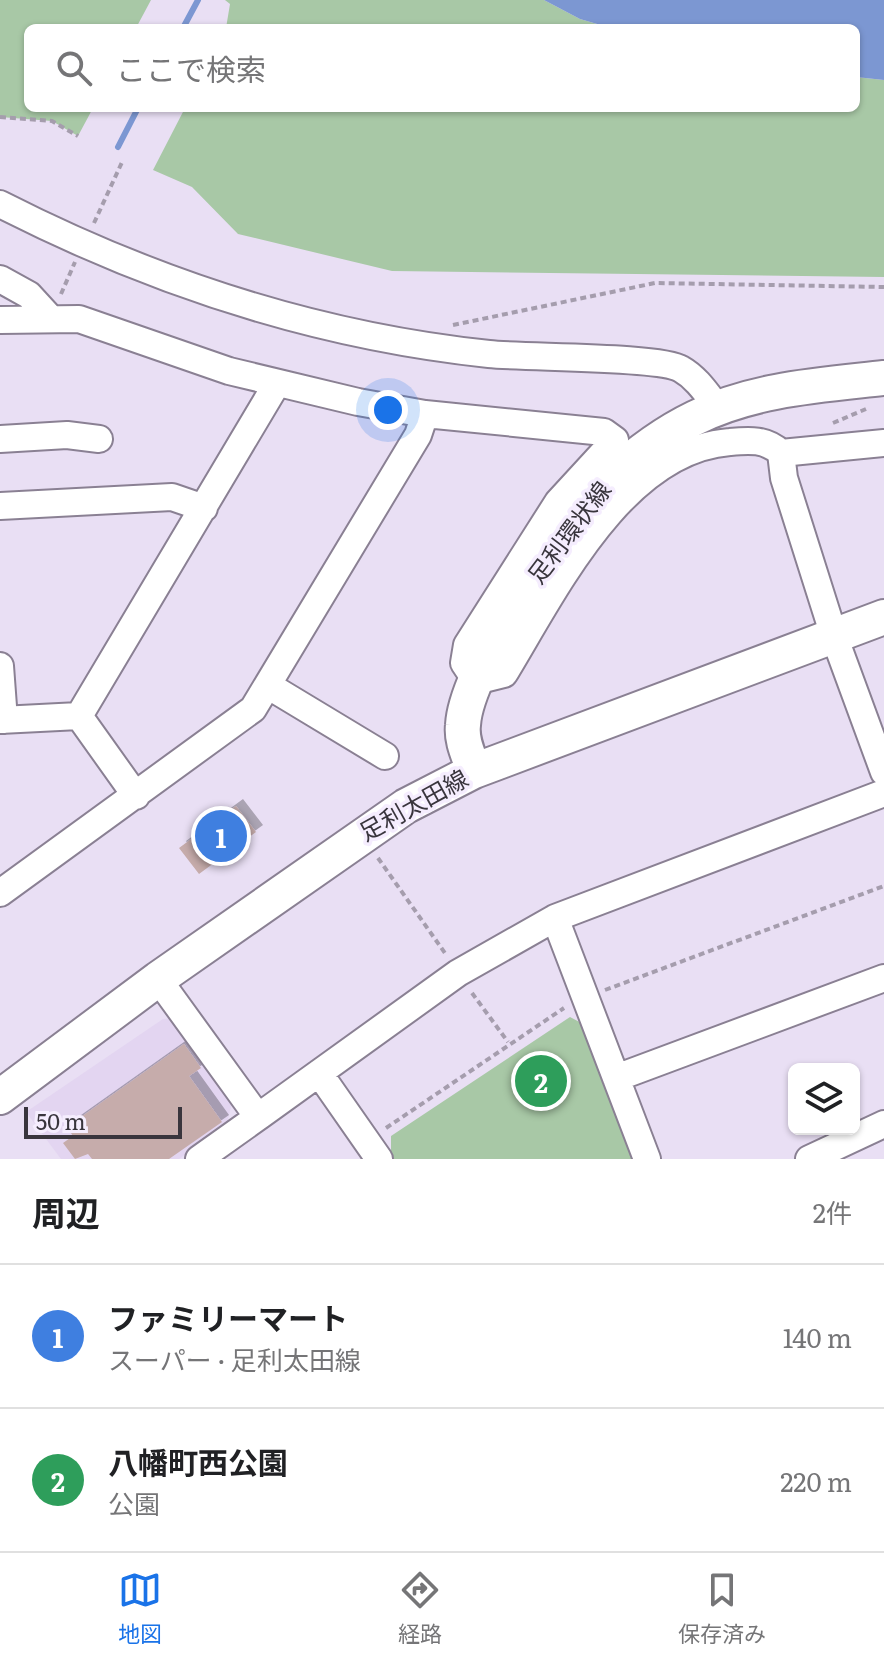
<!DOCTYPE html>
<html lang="ja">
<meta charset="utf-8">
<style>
body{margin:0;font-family:Literata,"Noto Sans JP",serif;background:#f2f2f2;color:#202124}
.controls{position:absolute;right:24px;bottom:24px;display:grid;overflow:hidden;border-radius:12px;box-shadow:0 2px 6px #0004}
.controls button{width:72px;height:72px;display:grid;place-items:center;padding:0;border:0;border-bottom:2px solid #e0e0e0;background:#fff;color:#202124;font:40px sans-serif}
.scale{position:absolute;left:24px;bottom:20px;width:158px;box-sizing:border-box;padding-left:8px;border:4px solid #39353d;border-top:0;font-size:22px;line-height:28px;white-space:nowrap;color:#39353d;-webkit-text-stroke:6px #f5edfe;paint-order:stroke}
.you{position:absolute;left:388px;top:410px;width:28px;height:28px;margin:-20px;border:6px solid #fff;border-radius:50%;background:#1a73e8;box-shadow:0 0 0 12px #1a73e833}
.badge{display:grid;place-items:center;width:52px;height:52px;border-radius:50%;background:#1a73e8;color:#fff;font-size:26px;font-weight:700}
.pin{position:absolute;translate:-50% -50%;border:4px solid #fff;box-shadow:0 2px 8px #0006}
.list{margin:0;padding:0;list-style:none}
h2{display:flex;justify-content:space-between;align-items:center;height:104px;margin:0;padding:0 32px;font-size:34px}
h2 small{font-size:26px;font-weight:400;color:#757577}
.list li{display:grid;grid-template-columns:52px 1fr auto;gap:24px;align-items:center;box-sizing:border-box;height:144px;padding:0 32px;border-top:2px solid #e0e0e0}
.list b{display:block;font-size:30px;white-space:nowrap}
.list p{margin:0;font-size:26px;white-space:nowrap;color:#757577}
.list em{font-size:26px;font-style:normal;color:#757577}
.icon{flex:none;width:44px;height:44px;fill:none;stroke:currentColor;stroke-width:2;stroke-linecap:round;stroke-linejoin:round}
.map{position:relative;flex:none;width:884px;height:1159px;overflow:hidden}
.search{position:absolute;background:#fff;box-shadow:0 2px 6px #0004;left:24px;right:24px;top:24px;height:88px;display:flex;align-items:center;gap:20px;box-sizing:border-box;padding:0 28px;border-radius:12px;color:#757577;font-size:30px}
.sheet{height:392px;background:#fff}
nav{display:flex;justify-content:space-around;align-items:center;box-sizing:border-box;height:112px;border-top:2px solid #e0e0e0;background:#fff;font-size:22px;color:#757577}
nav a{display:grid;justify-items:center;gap:4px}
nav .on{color:#1a73e8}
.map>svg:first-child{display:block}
.built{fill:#e3d5f1}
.green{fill:#a8c8a6}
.water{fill:#7c97d2}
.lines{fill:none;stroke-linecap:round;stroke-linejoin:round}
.stream{stroke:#7c97d2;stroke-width:6}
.building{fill:#c6acab;filter:url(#shadow)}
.minor-casing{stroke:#8a8093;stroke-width:30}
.major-casing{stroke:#8a8093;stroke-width:38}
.path{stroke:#a59dad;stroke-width:4;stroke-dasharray:6 4;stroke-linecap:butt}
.minor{stroke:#fff;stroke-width:26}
.major{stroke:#fff;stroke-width:34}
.labels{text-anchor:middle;stroke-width:7;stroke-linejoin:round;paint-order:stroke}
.street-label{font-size:24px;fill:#39353d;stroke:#f5edfe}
</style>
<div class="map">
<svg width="884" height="1159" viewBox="0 0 884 1159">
<defs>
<filter id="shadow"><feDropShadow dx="7" dy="-7" stdDeviation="0" flood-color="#0004"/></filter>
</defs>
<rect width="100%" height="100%" fill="#e9dff4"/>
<path class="built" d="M173 1018 232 1103 227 1123 179 1159H61L26 1112 163 1019Z"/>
<path class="green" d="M0 0H151L136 28H28V108H93L78 136 52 121 0 117Z
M225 0H544L580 19 611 28H226L230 4Z
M856 77 884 80V277L392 271 238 234 192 187 153 170 185 108H856Z
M570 1017 587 1026 637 1159H391V1136Z"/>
<path class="water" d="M544 0H884V80L856 77V28H611L580 19Z"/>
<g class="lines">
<path class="stream" d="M183 28 198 0
M118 147 138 108"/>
</g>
<path class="building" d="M236 806 256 832 199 874 179 848Z
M184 1044 201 1068 189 1076 222 1122 169 1159H92L88 1154 75 1159 63 1143 73 1136 67 1127Z"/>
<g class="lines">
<defs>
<path id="minor" d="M0 204C153 282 317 336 489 354 524 358 660 356 681 369 697 378 707 394 718 408
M0 279 29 295 51 319
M0 320 79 319 229 371 358 402 425 414 604 432 615 440 558 502 467 645 464 663 476 681 504 674C554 592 622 450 730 442 750 440 766 439 781 453L784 478 834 636 884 772
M0 439 67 435 99 439
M781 453 884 443
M0 506 172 497 204 508
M0 666 4 720
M269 686 385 756
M79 716 276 385
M0 720 79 716 136 796
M0 893 253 709 418 435 425 414
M555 918 647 1159
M158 979 258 1117 199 1159
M319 1073 379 1159
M616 1078 884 978
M258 1117 458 973 555 918 884 793
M809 1159 884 1124"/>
<path id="major" d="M474 771C469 756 461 741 463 725 466 668 568 517 611 477 636 454 664 433 695 418 753 389 821 385 884 378
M0 1097 158 979 406 806 474 771 884 617"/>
</defs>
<use href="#minor" class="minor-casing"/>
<use href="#major" class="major-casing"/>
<path class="path" d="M0 117 52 121 78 136
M94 223 123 160
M61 294 75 262
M453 325 655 283 884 287
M833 423 866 409
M378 858 447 956
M605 990 884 886
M472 993 508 1042
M386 1128 564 1008"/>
<use href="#minor" class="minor"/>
<use href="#major" class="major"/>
</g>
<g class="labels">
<g class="street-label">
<text transform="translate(570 533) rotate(-53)" y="8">足利環状線</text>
<text transform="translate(414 806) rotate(-29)" y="8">足利太田線</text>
</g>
</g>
</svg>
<div class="controls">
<button><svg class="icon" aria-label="layers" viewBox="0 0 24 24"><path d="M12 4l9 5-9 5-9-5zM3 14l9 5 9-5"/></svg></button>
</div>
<div class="scale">50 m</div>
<div class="you"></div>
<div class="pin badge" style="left:221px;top:836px;background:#3f7fe0">1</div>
<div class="pin badge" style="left:541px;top:1081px;background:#2e9e5b">2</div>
<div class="search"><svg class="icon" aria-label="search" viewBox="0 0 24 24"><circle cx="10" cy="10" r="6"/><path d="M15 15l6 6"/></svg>ここで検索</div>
</div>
<section class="sheet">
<h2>周辺<small>2件</small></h2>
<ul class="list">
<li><span class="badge" style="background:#3f7fe0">1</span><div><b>ファミリーマート</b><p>スーパー · 足利太田線</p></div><em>140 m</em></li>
<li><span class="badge" style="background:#2e9e5b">2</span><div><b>八幡町西公園</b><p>公園</p></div><em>220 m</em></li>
</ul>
</section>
<nav>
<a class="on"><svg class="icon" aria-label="map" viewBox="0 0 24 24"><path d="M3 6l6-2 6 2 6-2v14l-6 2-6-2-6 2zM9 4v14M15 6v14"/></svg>地図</a>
<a><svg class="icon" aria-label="directions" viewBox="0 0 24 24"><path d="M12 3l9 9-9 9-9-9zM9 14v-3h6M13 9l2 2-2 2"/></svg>経路</a>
<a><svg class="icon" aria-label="saved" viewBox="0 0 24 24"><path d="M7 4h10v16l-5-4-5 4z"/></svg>保存済み</a>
</nav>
